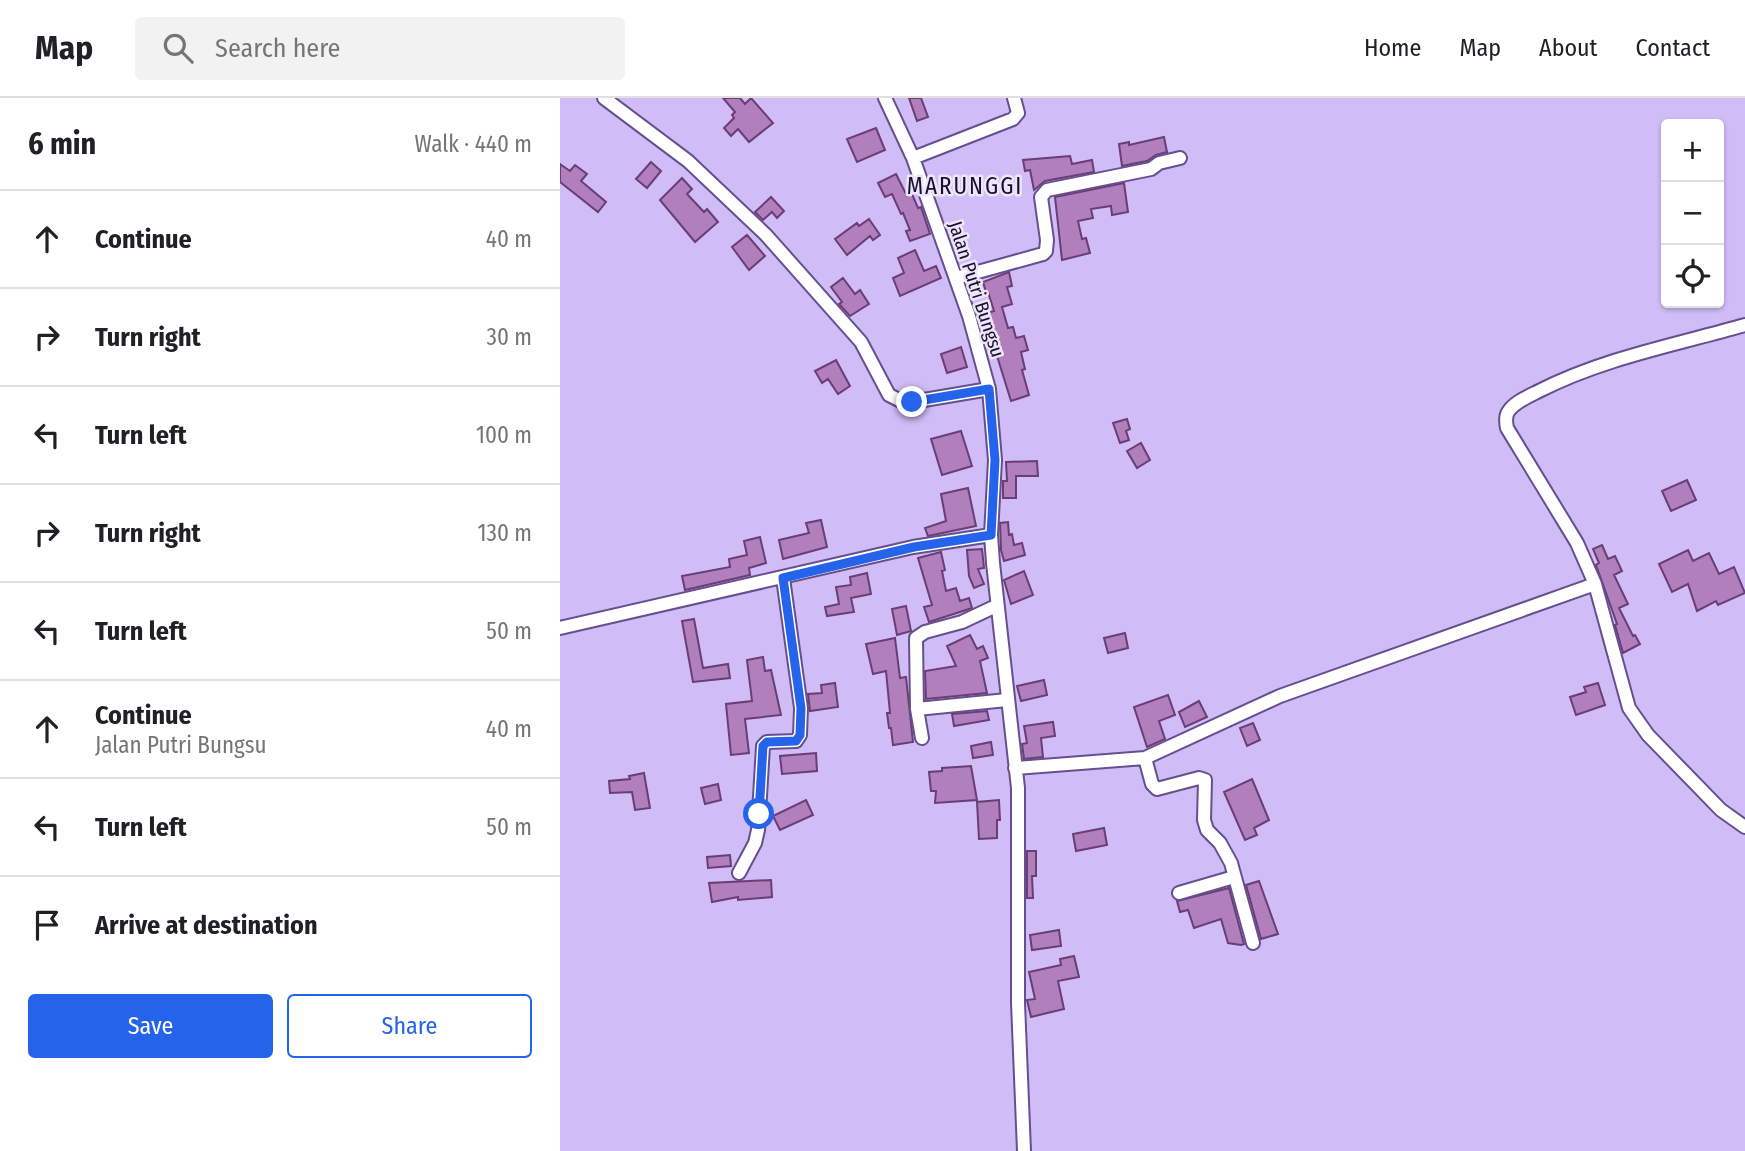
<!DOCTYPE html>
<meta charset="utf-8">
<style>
body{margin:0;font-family:"Fira Sans Condensed",sans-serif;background:#f2f2f2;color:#202124}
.controls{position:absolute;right:21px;top:21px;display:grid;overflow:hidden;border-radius:7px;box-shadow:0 2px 5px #0004}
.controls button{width:63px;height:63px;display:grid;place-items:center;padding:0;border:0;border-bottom:2px solid #e0e0e0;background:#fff;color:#202124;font:35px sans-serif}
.stop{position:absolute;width:21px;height:21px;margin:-16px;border:5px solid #2563eb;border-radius:50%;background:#fff}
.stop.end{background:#2563eb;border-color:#fff;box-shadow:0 2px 7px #0008}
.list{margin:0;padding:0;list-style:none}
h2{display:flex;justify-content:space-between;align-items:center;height:91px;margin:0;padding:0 28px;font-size:30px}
h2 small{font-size:23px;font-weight:400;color:#757577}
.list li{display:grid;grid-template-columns:46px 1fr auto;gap:21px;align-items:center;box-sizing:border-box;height:98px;padding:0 28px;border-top:2px solid #e0e0e0}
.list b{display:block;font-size:26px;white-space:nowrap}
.list p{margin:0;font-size:23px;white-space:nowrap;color:#757577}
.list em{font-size:23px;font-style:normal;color:#757577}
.actions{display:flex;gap:14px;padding:21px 28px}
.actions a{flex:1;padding:16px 0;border:2px solid #2563eb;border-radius:7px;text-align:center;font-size:24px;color:#2563eb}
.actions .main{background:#2563eb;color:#fff}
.icon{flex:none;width:38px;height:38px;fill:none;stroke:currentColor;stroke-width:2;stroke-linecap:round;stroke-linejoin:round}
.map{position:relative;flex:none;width:1185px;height:1053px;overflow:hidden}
header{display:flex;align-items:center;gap:42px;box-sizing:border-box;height:98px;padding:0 35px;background:#fff;border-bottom:2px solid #e0e0e0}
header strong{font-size:33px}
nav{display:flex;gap:38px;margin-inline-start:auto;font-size:24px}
.search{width:490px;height:63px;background:#f2f2f2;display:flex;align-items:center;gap:18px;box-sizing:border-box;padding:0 24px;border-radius:7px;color:#757577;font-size:26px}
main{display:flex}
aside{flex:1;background:#fff}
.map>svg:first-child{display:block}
.building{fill:#b07fbc;stroke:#6a3d75;stroke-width:2}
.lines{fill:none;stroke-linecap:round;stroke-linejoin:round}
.minor-casing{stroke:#664f8f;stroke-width:16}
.minor{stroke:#fff;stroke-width:12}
.route{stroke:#2563eb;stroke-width:9}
.labels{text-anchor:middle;stroke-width:5;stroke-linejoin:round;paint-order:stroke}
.street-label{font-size:19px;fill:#1a102a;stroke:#ece5fb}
.quarter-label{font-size:23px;letter-spacing:2px;fill:#1a102a;stroke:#ece5fb}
</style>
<header>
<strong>Map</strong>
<div class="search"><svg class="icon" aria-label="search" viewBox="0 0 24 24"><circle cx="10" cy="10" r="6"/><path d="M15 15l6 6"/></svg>Search here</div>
<nav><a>Home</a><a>Map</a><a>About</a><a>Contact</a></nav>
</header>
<main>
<aside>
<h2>6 min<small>Walk · 440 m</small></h2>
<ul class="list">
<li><svg class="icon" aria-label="ahead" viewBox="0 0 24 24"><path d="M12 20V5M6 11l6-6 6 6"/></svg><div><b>Continue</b></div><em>40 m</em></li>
<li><svg class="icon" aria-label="right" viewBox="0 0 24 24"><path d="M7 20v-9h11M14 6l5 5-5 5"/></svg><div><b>Turn right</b></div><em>30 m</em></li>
<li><svg class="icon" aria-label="left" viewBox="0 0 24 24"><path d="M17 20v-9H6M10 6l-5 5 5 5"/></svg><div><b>Turn left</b></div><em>100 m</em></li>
<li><svg class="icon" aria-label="right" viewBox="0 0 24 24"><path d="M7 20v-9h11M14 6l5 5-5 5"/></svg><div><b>Turn right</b></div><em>130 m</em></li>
<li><svg class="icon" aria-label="left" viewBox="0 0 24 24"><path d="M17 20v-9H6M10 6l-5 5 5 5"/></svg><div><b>Turn left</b></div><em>50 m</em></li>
<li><svg class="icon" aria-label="ahead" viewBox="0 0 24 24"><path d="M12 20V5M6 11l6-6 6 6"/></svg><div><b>Continue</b><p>Jalan Putri Bungsu</p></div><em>40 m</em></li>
<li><svg class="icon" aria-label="left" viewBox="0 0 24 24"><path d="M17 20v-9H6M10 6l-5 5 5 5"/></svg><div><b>Turn left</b></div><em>50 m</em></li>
<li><svg class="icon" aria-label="arrive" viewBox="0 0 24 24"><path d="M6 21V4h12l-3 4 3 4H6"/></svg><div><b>Arrive at destination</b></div></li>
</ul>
<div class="actions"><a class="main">Save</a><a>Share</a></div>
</aside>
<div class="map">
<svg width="1185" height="1053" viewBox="0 0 1185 1053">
<rect width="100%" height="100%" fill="#d0bdf7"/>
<path class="building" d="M163 0H180L185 6 191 0 213 25 189 44 178 31 171 38 164 30 174 20 172 17 175 14Z
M349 0H361L368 19 357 23Z
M316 30 325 52 297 64 287 41Z
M604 39 607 54 596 57 587 63 562 68 559 46 569 44V47Z
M510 58 512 66 532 62 534 74 485 83 474 92 470 72 465 73 463 62Z
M91 64 101 73 87 90 76 81Z
M0 66 10 73 15 67 27 76 21 83 46 104 38 114 0 84Z
M336 76 347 98 352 96 358 110 361 109 370 136 350 143 346 133 350 132 343 115 341 116 332 96 325 99 318 85Z
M122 80 132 91 127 96 144 114 147 111 158 124 135 144 100 102Z
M564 85 568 114 552 117 551 108 531 111 533 120 518 123 522 141 526 140 530 155 502 162 495 99Z
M211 99 224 113 217 120 212 114 203 122 195 114Z
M309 121 320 137 313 142 310 138 287 157 275 141 297 125 299 128Z
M187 137 205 158 189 172 172 149Z
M355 152 364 173 376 168 381 180 340 198 333 180 344 175 338 160Z
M449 174 452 188 447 189 452 206 442 209 448 230 453 229 456 240 464 238 468 252 461 254 465 271 462 272 469 297 451 303 424 216 434 213 428 194H426L423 184Z
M283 180 295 196 300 192 309 206 290 218 279 206 282 204 271 189Z
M401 249 407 269 387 275 381 256Z
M276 262 290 288 278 296 268 281 262 285 255 273Z
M567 321 570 331 566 333 569 342 560 345 553 325Z
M401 333 412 368 382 377 371 341Z
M581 345 590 362 577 370 567 353Z
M477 363 478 378H456V400H443V383H447L446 364Z
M1127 382 1136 402 1111 413 1102 393Z
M408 390 416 428 368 438 365 430 386 423 381 396Z
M261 422 267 449 223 461 219 442 249 435 246 425Z
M448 424 449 437 452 436 454 447 462 445 465 457 444 463 441 452 440 425Z
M200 439 206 465 189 470 190 477 125 492 122 478 170 469 169 461 187 457 184 443Z
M1042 447 1048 461 1055 458 1062 473 1054 477 1068 506 1059 510 1073 538 1075 537 1080 546 1063 555 1055 527 1057 526 1036 467 1039 465 1033 451Z
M422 451 424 470 418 471 424 486 414 490 409 478 407 452Z
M1128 452 1133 463 1149 455 1159 476 1174 469 1185 495 1158 507 1156 503 1137 513 1128 486 1112 494 1099 466Z
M381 454 385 472 382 473 386 493 396 490 400 503 409 500 412 510 369 524 364 509 372 507 358 460Z
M464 473 473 497 451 506 444 482Z
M307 475 311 496 291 500 294 514 267 518 265 509 279 506 276 489 291 487 290 479Z
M346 508 351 533 337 537 332 511Z
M134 521 143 570 168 566 170 580 133 584 122 523Z
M565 535 568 550 548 555 544 540Z
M410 537 417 551 423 548 428 560 420 563 427 595 366 601 365 573 396 568 387 548Z
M335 540 340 580 346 579 353 644 333 647 331 630H329L327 615H330L326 573 313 576 306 546Z
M203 559 205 573 211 572 221 617 185 621 189 655 171 657 166 606 192 603 187 562Z
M484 582 487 597 461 603 457 588Z
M275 585 278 609 250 613 248 596 262 595 261 587Z
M1038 585 1045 607 1016 617 1010 599 1026 594 1024 589Z
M608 597 615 617 599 623 605 641 587 649 574 609Z
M639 603 647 619 625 629 619 614Z
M427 613 429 622 394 628 392 616Z
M493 624 495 638 481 640 483 659 464 661 462 646 467 645 464 628Z
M693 625 700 642 687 648 680 630Z
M431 644 433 657 413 660 411 648Z
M256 655 257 673 222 676 220 658Z
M411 668 417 702 375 705 376 693H371L369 674 382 673V670Z
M84 675 90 710 75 712 72 694 50 695 49 683 70 681 69 678Z
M692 681 709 722 694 730 697 737 685 742 664 694Z
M158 686 161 702 145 706 141 690Z
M246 702 253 717 220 732 213 718Z
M439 702 440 722H437V740L419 741 417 704Z
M544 730 547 747 516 753 513 736Z
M467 753H476V778H472L473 800H467Z
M170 757 171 768 148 770 147 759Z
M211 782 212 799 178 802V799L152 804 149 785Z
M699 783 718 836 701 841 686 787Z
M669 790 684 846 681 847 668 845 661 821 634 830 628 812 620 814 617 803Z
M499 832 501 848 472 852 470 837Z
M514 858 519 879 498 883 504 911 471 919 467 902 475 901 469 874 501 867 500 861Z"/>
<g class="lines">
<defs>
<path id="minor" d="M44 0 128 63 206 137 301 244 329 297 343 304H352L429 291
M325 0 353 60 409 218 429 291 435 362 431 437 433 465 458 690V905L464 1053
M353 60 453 21 458 15 454 0
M396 180 483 156 486 153 487 142 481 99 487 92 591 71 599 65 620 60
M1185 227C1115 247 1044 260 979 293 969 298 954 304 948 314 945 319 946 325 947 330L1017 445 1035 486 1069 610 1088 637 1161 712 1185 729
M0 530 353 449 431 437
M357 611 447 602
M362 640 357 611 356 540 365 534 402 524 436 508
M585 660 592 686 597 691 639 680 645 682 644 722 647 732 660 745 671 765 693 845
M455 670 585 660 720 598 1035 486
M179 775 195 745 198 732 203 648 207 644 236 643 240 637 241 610 223 480
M619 795 674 779"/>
</defs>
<use href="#minor" class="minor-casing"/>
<use href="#minor" class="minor"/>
</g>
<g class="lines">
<path class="route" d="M199 716 203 648 207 644 236 643 240 637 241 610 223 480 354 449 431 437 435 362 429 291 352 304"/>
</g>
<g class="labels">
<g class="street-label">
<text transform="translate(417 191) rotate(72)" y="7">Jalan Putri Bungsu</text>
</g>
<g class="quarter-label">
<text x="405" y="96">MARUNGGI</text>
</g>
</g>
</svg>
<div class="controls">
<button>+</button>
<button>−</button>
<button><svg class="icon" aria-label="locate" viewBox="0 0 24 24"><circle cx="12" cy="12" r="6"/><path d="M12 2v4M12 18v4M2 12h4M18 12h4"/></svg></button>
</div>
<div class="stop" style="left:199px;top:716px"></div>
<div class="stop end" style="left:352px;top:304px"></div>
</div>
</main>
